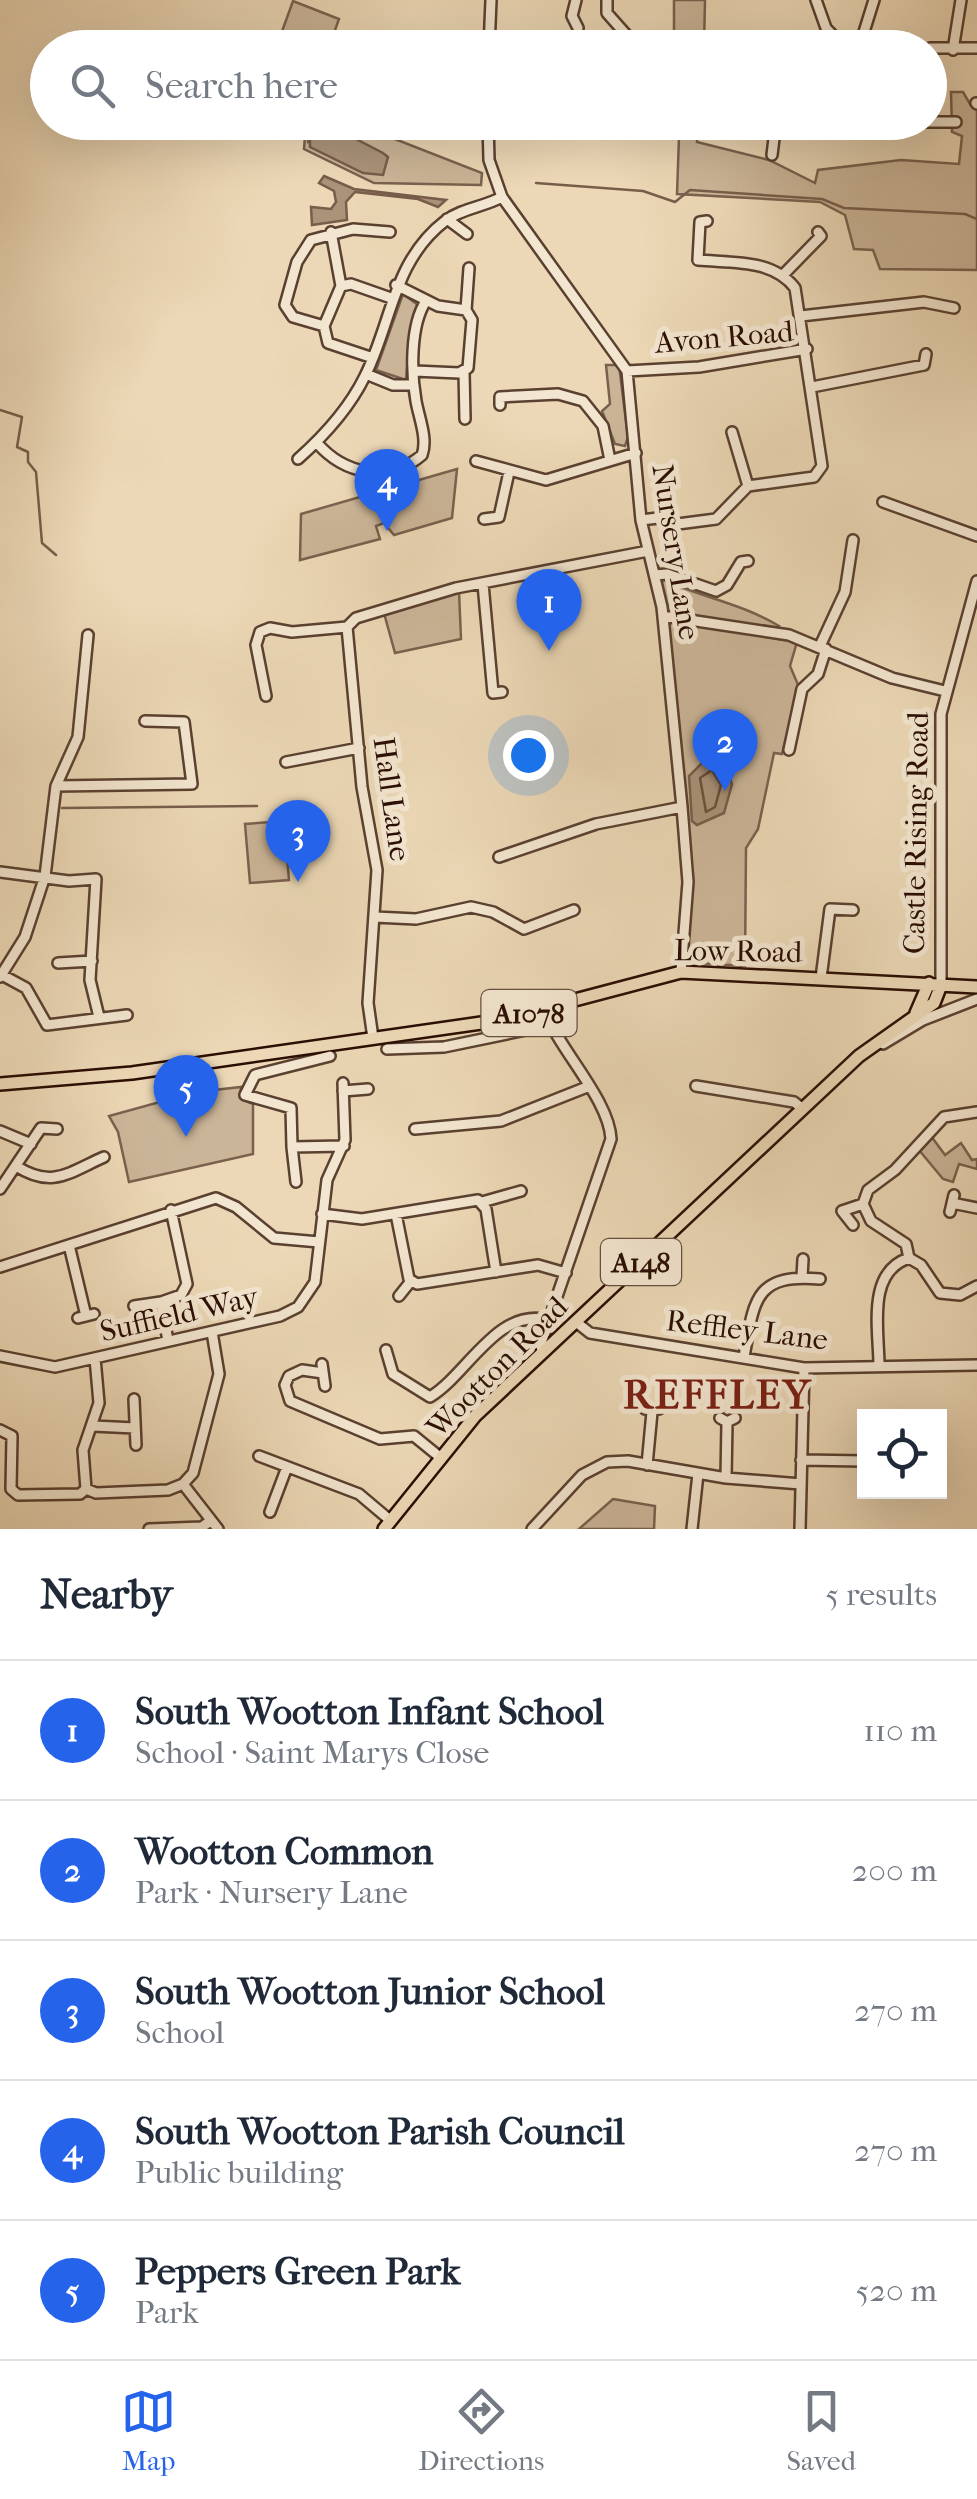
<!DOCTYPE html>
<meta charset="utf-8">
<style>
body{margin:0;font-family:"IM FELL French Canon",serif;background:#f6f6f7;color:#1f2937}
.controls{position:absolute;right:30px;bottom:30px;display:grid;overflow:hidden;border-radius:0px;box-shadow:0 10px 40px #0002}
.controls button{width:90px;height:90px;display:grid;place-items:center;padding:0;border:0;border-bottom:2px solid #e0e1e3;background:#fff;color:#1f2937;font:50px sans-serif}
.you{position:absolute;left:528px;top:755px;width:35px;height:35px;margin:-25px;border:8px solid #fff;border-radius:50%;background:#1a73e8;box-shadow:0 0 0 15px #1a73e833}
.badge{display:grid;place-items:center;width:65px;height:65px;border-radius:50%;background:#2563eb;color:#fff;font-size:32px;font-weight:700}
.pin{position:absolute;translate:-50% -82px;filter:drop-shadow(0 2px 5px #0008)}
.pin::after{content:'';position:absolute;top:52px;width:35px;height:30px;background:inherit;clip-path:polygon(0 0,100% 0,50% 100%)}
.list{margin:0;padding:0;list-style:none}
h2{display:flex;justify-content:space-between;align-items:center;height:130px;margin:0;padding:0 40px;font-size:42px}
h2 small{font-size:32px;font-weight:400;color:#747a83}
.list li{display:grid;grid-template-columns:65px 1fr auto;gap:30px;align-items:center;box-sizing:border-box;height:140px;padding:0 40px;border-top:2px solid #e0e1e3}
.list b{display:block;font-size:38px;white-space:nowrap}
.list p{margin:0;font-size:32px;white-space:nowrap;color:#747a83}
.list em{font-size:32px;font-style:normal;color:#747a83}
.icon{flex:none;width:55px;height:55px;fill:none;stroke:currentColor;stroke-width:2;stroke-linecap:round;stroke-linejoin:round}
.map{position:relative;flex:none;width:977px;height:1529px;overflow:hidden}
.search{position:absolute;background:#fff;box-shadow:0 10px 40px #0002;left:30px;right:30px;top:30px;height:110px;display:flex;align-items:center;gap:25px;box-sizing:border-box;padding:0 35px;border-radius:55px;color:#747a83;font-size:38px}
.sheet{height:830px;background:#fff}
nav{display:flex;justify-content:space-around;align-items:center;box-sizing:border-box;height:140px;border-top:2px solid #e0e1e3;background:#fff;font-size:28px;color:#747a83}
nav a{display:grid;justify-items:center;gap:5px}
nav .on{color:#2563eb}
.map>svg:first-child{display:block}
.green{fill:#cbb598;stroke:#7a614e;stroke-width:2.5}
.water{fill:#aa9379;stroke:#775d4a;stroke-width:2.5}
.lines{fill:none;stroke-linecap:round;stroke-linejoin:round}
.shore{stroke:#6a503e;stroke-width:2.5}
.stream{stroke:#775d4a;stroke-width:2.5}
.minor-casing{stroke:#5a4030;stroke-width:14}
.major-casing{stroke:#2a0d03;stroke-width:16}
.minor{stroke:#f3e6d0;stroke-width:9}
.major{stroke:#ecd8b6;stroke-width:11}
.labels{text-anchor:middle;stroke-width:10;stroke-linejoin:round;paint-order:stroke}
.shield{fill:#f3e6d0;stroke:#664e40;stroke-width:2.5}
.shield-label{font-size:28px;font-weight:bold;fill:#2a0d03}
.street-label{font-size:30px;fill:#2a0d03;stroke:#f3e6d0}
.district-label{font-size:40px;font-weight:bold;letter-spacing:2.5px;fill:#7a1f14;stroke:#f3e6d0}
</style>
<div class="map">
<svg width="977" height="1529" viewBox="0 0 977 1529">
<rect width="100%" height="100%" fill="#ecd8b6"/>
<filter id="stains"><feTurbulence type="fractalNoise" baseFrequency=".002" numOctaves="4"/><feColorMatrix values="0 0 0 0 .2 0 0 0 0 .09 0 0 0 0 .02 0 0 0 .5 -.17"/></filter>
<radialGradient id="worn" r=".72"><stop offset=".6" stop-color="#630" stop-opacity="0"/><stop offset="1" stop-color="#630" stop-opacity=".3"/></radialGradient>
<path class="green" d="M674 0H705L704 47H674Z
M293 1 339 19 330 44 300 36 297 47 276 48Z
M951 92H963L970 104H977V270L880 269 873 250 854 249 845 215 820 202 677 194 679 137 671 135V123H698L697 142 769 160 815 183 818 170 901 160 959 164 962 136 952 132Z
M306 123H310L308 142 366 147 325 123H354L482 173 481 185 374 183 304 149Z
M403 294 418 305 410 332 406 380 376 370Z
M606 365H619L628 437 625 446 615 444 602 411 610 404Z
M457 469 452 518 394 535 384 523 376 526 380 539 300 560 301 514Z
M664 580C701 597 743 604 779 626L777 630 667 612 659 584Z
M459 591 461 639 395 653 384 613Z
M666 620 797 642 790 666 799 687 782 754 774 753 758 829 746 848 745 966 697 963 687 952 686 844 690 839 685 835Z
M284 821 289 880 250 883 245 824Z
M241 1087 240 1098 253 1104V1154L129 1182 118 1132 109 1116 196 1092Z
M931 1136 945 1155 961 1143 972 1160 977 1159V1169L959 1164 953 1182 943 1179 919 1150Z
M613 1499 655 1506 654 1529H579Z"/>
<path class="water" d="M310 123H325L383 153 388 157 383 175 363 173 310 147Z
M324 176 354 189 446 200 438 207 418 199 355 192 346 202 347 220 312 225 311 207 331 209 336 202 334 191 319 183Z
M708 757 726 767 732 784 724 813 697 825 692 821 689 776Z"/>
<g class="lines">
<path class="shore" d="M712 770 721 785 715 807 706 812 700 778Z"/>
<path class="stream" d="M536 183 643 191 675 202 690 190 822 199 844 208 965 214 977 219
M0 410 22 417 17 447 28 452V462L36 472 42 543 56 555
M62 808 257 806"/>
<defs>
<path id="minor" d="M576 0 572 16 578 28
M607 0V13L638 48
M816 0 826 28 845 48
M489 48 491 0
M615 48 626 34
M859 48 874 0
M917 48H919
M930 48H977
M953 50 961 0
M976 103 977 104
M488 122 489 160 502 197 627 371 641 520 662 607 682 807 688 882 681 972
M620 122 628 128 652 124
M870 122H956
M772 155 776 122
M447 219 467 234
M331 232 341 286
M783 275 821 236 818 232
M396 285 438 306 466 310 472 320 468 368 459 373 415 371
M466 310 469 268
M801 316 924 302 954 308
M324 326 293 317 285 305 297 262 311 240 353 229 390 232
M373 358 328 343 324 326 341 286 351 284 391 298
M627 371 699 367 807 349
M464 372 465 419
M366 374 393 385H414
M812 387 924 365 926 354
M500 405V397L558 394 583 401 603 426 610 460
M732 432 748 486
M317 443C344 474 388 484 422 455 428 439 419 418 416 401 411 373 410 325 426 301
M298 459C325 435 349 409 365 376 392 322 393 261 445 221 462 208 484 207 502 197
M476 461 546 480 636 453
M883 502 977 536
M484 519 499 517 509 472
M641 520 658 518 670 525 716 519 748 486 814 477 822 466 795 288C773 259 732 263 698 260L700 222 707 221
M655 575 667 574 716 591 727 585 741 562 748 561
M483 584 493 693 502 692
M663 616 789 635 892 678 945 691
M347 627 362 787 377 870 368 1003 373 1038
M347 627 356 618 456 588 648 551
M820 646 845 592 853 540
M266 696 256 645 260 632 270 628 292 632 347 627
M789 750 802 689 818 674 826 649
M286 762 359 748
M56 786 192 784 184 722 145 721
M499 857 596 824 682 807
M0 872 69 881 96 879 90 980 99 1017
M375 917 416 919 471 907 493 912 524 929 574 910
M58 963 92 961
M2 975 26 988 47 1025 127 1015
M0 977 25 937 45 876 56 786 78 737 88 635
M821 978 830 909 853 910
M941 985V714L977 581
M883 1044 923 1020 977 999
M387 1049 444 1047 550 1025
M330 1056 255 1075 245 1095 291 1108 292 1147 344 1146
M696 1086 794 1102 803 1109
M343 1091 368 1089
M977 1112 944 1117 895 1170 868 1190 863 1204 871 1221 906 1244 909 1258 921 1265 940 1293 960 1295 977 1286
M415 1129 501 1121 587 1087
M0 1131 31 1144
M292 1147 296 1182
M16 1166C52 1189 68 1173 104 1157
M0 1189 41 1128 57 1129
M482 1202 521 1191
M952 1203 977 1208
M950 1212 954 1195
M322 1214 362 1219 478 1200 486 1209 496 1272
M396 1214 409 1279 417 1284 538 1265 566 1273
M853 1225 842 1211 863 1204
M69 1245 86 1316
M0 1267 216 1198 236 1207 274 1238 319 1242
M802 1277 803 1259
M399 1296 411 1281
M134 1306 161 1302
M78 1318 94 1314
M576 1322 590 1333 804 1368 977 1365
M168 1341 161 1302 181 1295 187 1284 171 1210
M386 1350 393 1374 430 1397C468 1374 497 1307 548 1320
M542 1353 541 1343 611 1139C609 1099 559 1050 544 1009
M0 1356 55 1367 280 1316 298 1307 315 1282 327 1180 345 1140 343 1083
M744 1357C754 1301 754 1273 820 1279
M322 1364 325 1386
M879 1366C879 1330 866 1272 909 1258
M323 1373 302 1370 289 1376 285 1385 290 1401 380 1439 414 1436 441 1458
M134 1399 136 1445
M645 1409H659
M720 1418 727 1422 735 1418
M93 1426 135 1428
M0 1430 12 1436 11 1489 18 1495 80 1494 86 1489 96 1493 168 1490 183 1484 193 1473 219 1374 212 1332
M259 1456 359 1494 391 1521
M801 1460 864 1461
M647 1465 652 1412
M726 1478 727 1422
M183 1484 218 1529
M86 1489 83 1450 99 1403 95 1358
M270 1512 287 1467
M149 1529 202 1527 209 1522
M532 1529 582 1475 607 1462 628 1461 726 1478 801 1484
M692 1529 698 1474
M800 1529 804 1368"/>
<path id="major" d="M916 1013 929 983
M0 1084 132 1073 495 1021 681 972 977 987
M384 1529 475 1416 859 1056 934 1003 941 985"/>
</defs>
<use href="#minor" class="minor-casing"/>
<use href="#major" class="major-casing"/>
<use href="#minor" class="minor"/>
<use href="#major" class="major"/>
</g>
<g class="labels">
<g class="shield">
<rect x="481.5" y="990" width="95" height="46" rx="8"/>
<rect x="601" y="1239" width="80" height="46" rx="8"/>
</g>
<g class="shield-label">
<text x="529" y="1023">A1078</text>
<text x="641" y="1272">A148</text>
</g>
<g class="street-label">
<text transform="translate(724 337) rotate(-5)" y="10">Avon Road</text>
<text transform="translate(676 552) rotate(81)" y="10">Nursery Lane</text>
<text transform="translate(392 799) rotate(82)" y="10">Hall Lane</text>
<text transform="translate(916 833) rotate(-89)" y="10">Castle Rising Road</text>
<text transform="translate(738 951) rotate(1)" y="10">Low Road</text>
<text transform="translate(179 1314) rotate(-13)" y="10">Suffield Way</text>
<text transform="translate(747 1330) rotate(7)" y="10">Reffley Lane</text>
<text transform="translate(497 1367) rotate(-45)" y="10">Wootton Road</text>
</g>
<g class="district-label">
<text x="718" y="1408">REFFLEY</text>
</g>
</g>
<rect width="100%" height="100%" filter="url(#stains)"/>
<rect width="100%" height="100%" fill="url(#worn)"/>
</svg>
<div class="controls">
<button><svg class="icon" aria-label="locate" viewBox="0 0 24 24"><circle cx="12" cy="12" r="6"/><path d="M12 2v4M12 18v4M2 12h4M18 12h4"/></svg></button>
</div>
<div class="you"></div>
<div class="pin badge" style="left:549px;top:651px">1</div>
<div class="pin badge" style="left:725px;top:791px">2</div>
<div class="pin badge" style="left:298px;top:882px">3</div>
<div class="pin badge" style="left:387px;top:531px">4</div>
<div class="pin badge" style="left:186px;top:1137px">5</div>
<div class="search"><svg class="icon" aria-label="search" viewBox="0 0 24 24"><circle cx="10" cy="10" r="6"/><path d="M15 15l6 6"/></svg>Search here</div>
</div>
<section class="sheet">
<h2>Nearby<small>5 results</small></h2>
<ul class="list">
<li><span class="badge">1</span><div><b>South Wootton Infant School</b><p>School · Saint Marys Close</p></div><em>110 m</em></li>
<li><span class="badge">2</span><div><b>Wootton Common</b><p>Park · Nursery Lane</p></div><em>200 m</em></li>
<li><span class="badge">3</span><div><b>South Wootton Junior School</b><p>School</p></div><em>270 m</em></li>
<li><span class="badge">4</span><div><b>South Wootton Parish Council</b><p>Public building</p></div><em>270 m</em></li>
<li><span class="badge">5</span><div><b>Peppers Green Park</b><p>Park</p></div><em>520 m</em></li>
</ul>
</section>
<nav>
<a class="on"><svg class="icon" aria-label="map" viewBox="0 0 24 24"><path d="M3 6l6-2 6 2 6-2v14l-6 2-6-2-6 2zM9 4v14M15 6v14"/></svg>Map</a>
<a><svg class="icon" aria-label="directions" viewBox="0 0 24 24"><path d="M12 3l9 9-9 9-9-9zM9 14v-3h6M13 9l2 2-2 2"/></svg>Directions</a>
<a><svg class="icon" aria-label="saved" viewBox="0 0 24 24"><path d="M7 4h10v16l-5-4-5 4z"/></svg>Saved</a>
</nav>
